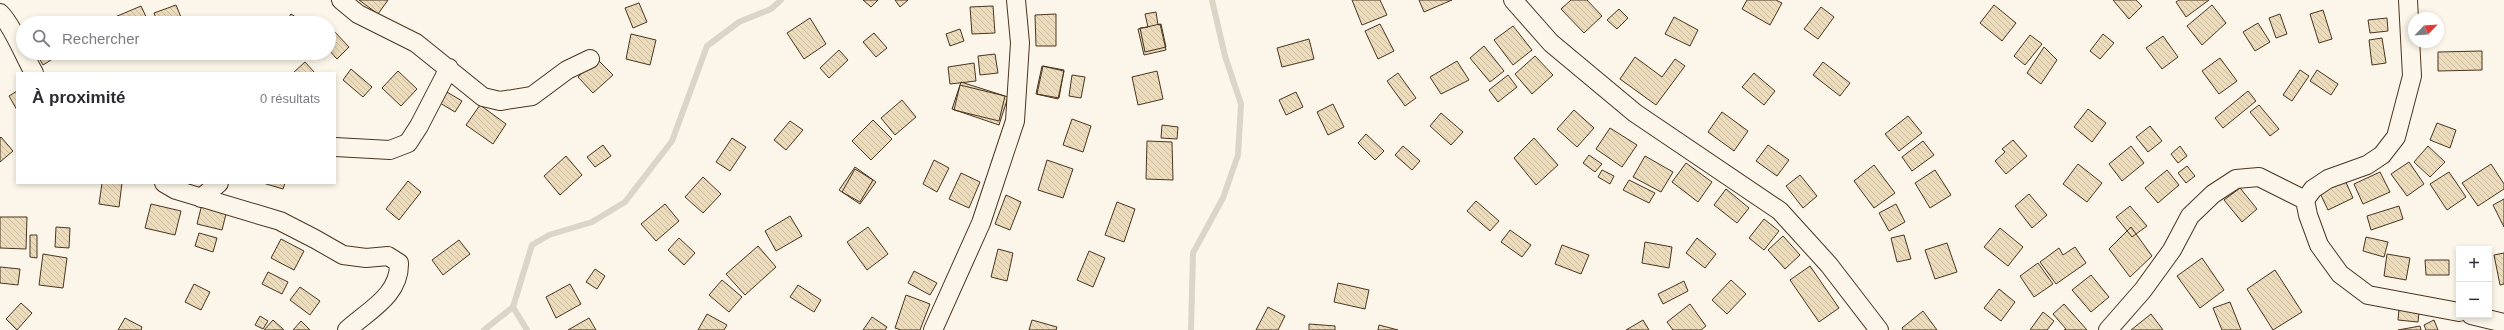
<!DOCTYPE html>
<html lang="fr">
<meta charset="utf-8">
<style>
body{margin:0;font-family:Helvetica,sans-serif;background:#f2f2f3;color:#2b2b33}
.controls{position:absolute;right:12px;bottom:12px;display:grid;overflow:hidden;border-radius:0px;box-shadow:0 2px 6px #0003}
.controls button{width:36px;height:36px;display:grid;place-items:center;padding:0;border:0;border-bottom:1px solid #e1e1e2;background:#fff;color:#2b2b33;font:20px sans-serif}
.compass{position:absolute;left:2408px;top:12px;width:36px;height:36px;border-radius:50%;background:#fff;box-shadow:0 2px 6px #0003;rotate:65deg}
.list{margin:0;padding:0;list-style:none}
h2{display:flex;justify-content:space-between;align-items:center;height:52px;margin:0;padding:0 16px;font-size:17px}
h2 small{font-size:13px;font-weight:400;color:#7c7c81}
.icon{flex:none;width:22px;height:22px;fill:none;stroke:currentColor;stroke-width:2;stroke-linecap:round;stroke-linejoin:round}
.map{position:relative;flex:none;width:2504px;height:330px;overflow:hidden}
.search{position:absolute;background:#fff;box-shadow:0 2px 6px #0003;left:16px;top:16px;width:320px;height:44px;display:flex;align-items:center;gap:10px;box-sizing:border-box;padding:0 14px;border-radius:22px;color:#7c7c81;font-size:15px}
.panel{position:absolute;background:#fff;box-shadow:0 2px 6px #0003;left:16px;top:72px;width:320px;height:112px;border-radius:0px}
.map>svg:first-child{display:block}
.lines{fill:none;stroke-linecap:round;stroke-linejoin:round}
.stream{stroke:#dcd4c6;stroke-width:6}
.building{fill:url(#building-back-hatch);stroke:#4a3520}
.street-casing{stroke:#4a3520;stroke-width:20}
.street{stroke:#fbf6e9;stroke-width:18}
</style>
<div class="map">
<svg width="2504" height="330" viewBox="0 0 2504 330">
<defs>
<pattern id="building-back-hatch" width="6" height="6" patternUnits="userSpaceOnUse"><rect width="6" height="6" fill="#ecdcbc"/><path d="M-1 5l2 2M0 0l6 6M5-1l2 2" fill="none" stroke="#ccbda1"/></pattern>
</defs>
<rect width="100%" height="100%" fill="#fbf6e9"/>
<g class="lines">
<path class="stream" d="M513 307 527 330
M484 330 513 307 532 245 549 235 592 222 625 202 672 141 707 46 739 22 771 9 781 0
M1191 330 1193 253 1223 198 1238 155 1241 104 1225 56 1212 0"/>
</g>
<path class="building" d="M359 0H388L378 14Z
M863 0H878L871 7Z
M895 0H908L900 7Z
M1352 0H1380L1387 15 1362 25Z
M1419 0H1452L1424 12Z
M1571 0H1587L1602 16 1584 33 1561 9Z
M1747 0H1776L1782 3 1770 25 1742 9Z
M2113 0H2136L2142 6 2129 19Z
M2179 0H2209L2186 17 2176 2Z
M639 3 647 22 633 28 625 8Z
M176 5 183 22 158 23 154 13Z
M1994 5 2016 23 2002 41 1980 23Z
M2212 5 2226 23 2202 45 2187 26Z
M141 6 149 23H117L115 17Z
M993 6 995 33 972 34 970 7Z
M1821 7 1834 17 1818 39 1804 29Z
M1619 9 1628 18 1617 29 1607 20Z
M2323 10 2332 39 2319 43 2310 14Z
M1156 12 1158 25 1161 24 1166 47 1145 52 1140 28 1148 27 1145 14Z
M291 14 305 23H285Z
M1056 14V46H1036L1035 15Z
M2280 14 2287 34 2276 38 2269 18Z
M1674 17 1698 30 1690 46 1665 34Z
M810 18 826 44 804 59 787 33Z
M2387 18 2388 31 2370 33 2368 20Z
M2258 23 2270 42 2255 51 2243 32Z
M1160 24 1166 50 1144 55 1138 29Z
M1380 24 1394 51 1378 59 1365 31Z
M1513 26 1532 50 1513 65 1494 40Z
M960 29 964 41 950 46 946 34Z
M334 31 349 47 337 59 329 50V36Z
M874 33 887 48 876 57 863 42Z
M631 34 656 40 650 65 626 59Z
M2103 34 2114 43 2100 59 2090 51Z
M2030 35 2042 44 2025 65 2014 56Z
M2163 36 2178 57 2162 69 2146 48Z
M2382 38 2386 63 2372 65 2369 40Z
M1309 39 1314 59 1282 67 1277 48Z
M1484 46 1504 71 1490 82 1470 58Z
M2044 47 2057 60 2041 84 2027 73Z
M839 50 848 60 829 78 820 68Z
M2482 51V70L2438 71V52Z
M36 53H62L43 65Z
M190 53H206V56L191 57Z
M995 54 998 73 980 75 978 56Z
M1535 56 1553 75 1532 94 1515 74Z
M1635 57 1662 77 1675 59 1685 66 1656 105 1620 79Z
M2220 58 2237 81 2219 94 2202 71Z
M597 59 613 75 593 93 578 77Z
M1457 61 1469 80 1441 94 1430 77Z
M305 62 315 73H293Z
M1823 62 1850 83 1840 96 1813 75Z
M974 63 976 81 950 84 948 67Z
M1042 66 1064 71 1058 99 1036 94Z
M1043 66 1064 70 1059 98 1037 94Z
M351 69 372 87 363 97 343 80Z
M2300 70 2309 76 2292 101 2283 95Z
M2317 70 2338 84 2331 95 2310 81Z
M398 71 417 89 401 106 382 88Z
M1157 71 1163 99 1138 105 1132 77Z
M1398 73 1416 98 1405 106 1387 81Z
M1754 73 1775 91 1764 105 1742 87Z
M1072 75 1085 77 1081 98 1069 96Z
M1508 75 1517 87 1498 102 1489 90Z
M961 82 1008 97 999 125 952 109Z
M960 85 1005 96 999 121 954 110Z
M17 91V110L9 96Z
M2248 91 2256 101 2223 128 2215 118Z
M447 92 462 101 455 112 440 103Z
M1296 92 1303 107 1286 115 1279 100Z
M902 100 916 117 895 135 881 118Z
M1333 104 1344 127 1328 135 1317 112Z
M480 105 506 124 493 144 466 125Z
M2259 105 2279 129 2270 136 2250 112Z
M2088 109 2106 123 2092 142 2074 127Z
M1574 110 1594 128 1577 147 1557 129Z
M1722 112 1748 131 1734 151 1708 132Z
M1441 113 1463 132 1451 145 1430 126Z
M1908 116 1922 133 1899 151 1885 134Z
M1072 119 1091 126 1083 152 1063 145Z
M873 120 892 139 871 160 852 141Z
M790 121 803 130 786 150 774 140Z
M2437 123 2456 130 2450 148 2430 140Z
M1162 125 1178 127 1177 139 1161 138Z
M2150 126 2162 141 2148 152 2136 137Z
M1610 128 1637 145 1622 167 1596 149Z
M1366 134 1384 151 1375 160 1358 143Z
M1 137 13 151 0 162V138Z
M732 138 746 147 730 171 716 162Z
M1534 138 1558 165 1536 185 1514 158Z
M2013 140 2027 156 2006 174 1995 161 2005 152 2002 149Z
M1147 141 1172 142 1173 180 1146 179Z
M1923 141 1934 155 1912 171 1902 157Z
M603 145 611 156 595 167 587 157Z
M1768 145 1789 160 1777 176 1756 161Z
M1403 146 1420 161 1412 170 1395 155Z
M2131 146 2144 163 2122 181 2109 164Z
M2180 146 2187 156 2178 163 2171 154Z
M2428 146 2445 162 2430 177 2414 162Z
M1589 155 1602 164 1595 172 1583 163Z
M566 156 582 175 560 195 544 176Z
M1645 156 1673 172 1661 192 1633 177Z
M934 160 949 168 937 192 923 184Z
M1047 160 1073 169 1063 198 1038 190Z
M2409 162 2424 184 2407 196 2391 174Z
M1686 163 1712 182 1698 202 1672 182Z
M2078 164 2102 183 2087 202 2063 184Z
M2491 164 2504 184V189L2478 206 2462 183Z
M1874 165 1895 193 1874 208 1854 181Z
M2187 166 2195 176 2186 183 2178 173Z
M855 167 876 182 860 204 839 190Z
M855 169 873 180 860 202 842 192Z
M1602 170 1614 176 1610 184 1598 177Z
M1935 170 1951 195 1930 208 1915 183Z
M2167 170 2179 185 2158 203 2145 188Z
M2380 172 2390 192 2363 204 2354 184Z
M2449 172 2466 197 2447 210 2430 184Z
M961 173 980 182 969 208 949 199Z
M1800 175 1817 196 1803 208 1786 186Z
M703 177 721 194 703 213 685 197Z
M1629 180 1655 193 1649 203 1623 190Z
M2345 180 2353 198 2328 210 2320 193Z
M408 181 421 192 399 220 386 209Z
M102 183H122L119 207 99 204Z
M263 183H285L283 189Z
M2240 188 2257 209 2242 222 2224 200Z
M1726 189 1749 208 1737 223 1714 205Z
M2029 194 2047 215 2032 228 2015 206Z
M1006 195 1021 202 1010 230 995 224Z
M2504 199V227L2493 205Z
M1476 201 1499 221 1490 231 1467 211Z
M1117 202 1135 209 1124 242 1105 235Z
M151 204 181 211 175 235 145 228Z
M202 204 227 210 222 230 197 224Z
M665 204 679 221 656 241 641 224Z
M1896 204 1905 222 1889 231 1879 213Z
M2130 206 2147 226 2132 237 2116 217Z
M2399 206 2403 219 2371 230 2367 216Z
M790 216 802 236 776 251 765 231Z
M0 217H27L26 249 0 248Z
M1764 219 1779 231 1764 250 1749 238Z
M56 227 70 228 69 248 55 247Z
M868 227 888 254 867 270 847 242Z
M2131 227 2152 256 2130 277 2109 249Z
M2000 228 2023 247 2008 266 1984 247Z
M1510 230 1531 245 1522 257 1501 242Z
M199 233 217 238 213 252 195 246Z
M30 235H37V258L30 257Z
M1904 235 1911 259 1897 262 1891 238Z
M1783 236 1800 255 1785 269 1768 250Z
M2366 237 2388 242 2384 257 2363 251Z
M679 238 695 253 684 265 668 250Z
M1697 238 1716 254 1705 268 1686 253Z
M281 239 304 251 294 270 271 258Z
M459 240 470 254 443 275 432 260Z
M1645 242 1672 247 1669 268 1642 263Z
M1947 243 1957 272 1935 279 1925 250Z
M1562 245 1589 255 1581 274 1555 264Z
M758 246 776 267 745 295 726 274Z
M2075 247 2086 263 2056 284 2040 262 2059 248 2063 255Z
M998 249 1013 253 1007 281 991 277Z
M1089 251 1105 258 1093 287 1077 280Z
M2504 253V284L2500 285 2494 255Z
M43 254 67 258 63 288 39 285Z
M2387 254 2410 258 2406 280 2384 276Z
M2202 258 2224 290 2200 308 2177 276Z
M2425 260H2449V275H2426Z
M2038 263 2053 284 2034 297 2020 276Z
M1810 266 1839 308 1819 322 1790 280Z
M0 267 20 269 18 285 0 283Z
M595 269 605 276 597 289 586 282Z
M2275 270 2302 312 2273 330 2247 289Z
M914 271 937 283 930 295 908 283Z
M268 272 288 282 282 294 262 284Z
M2091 275 2109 297 2091 312 2072 290Z
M722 280 742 297 729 312 709 295Z
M1731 280 1746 294 1727 314 1712 300Z
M1684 281 1688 291 1663 304 1658 294Z
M1338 283 1369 290 1365 309 1334 302Z
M194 284 210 292 201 310 185 302Z
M570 284 581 304 556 318 546 297Z
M798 285 821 300 814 312 790 297Z
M300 287 320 301 310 315 290 300Z
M1999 289 2015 302 2001 321 1984 308Z
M906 295 930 304 920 330H901L895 328Z
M2230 302 2241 330H2222L2213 308Z
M21 303 32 313 17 330 6 319Z
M1690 304 1706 326 1701 330H1673L1667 322Z
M2064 304 2087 330H2064L2066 329 2053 314Z
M1268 307 1285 316 1278 330H1256Z
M2399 309 2419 312 2418 322 2398 320Z
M1923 311 1937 330H1903L1902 328Z
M2043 312 2054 321 2047 330H2030Z
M707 314 727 325 724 330H698Z
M2151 314 2163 330H2131Z
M260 316 268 321 263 329 255 325Z
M872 317 887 327 885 330H863Z
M125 318 142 327 141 330H118Z
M589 318 596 330H568Z
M273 320 284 330H264Z
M1032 320 1057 327 1056 330H1029Z
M1643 320 1649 330H1626Z
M2434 320 2438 330H2426L2424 325Z
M301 321 310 330H293Z
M1309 324 1335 326V330H1309Z
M1379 325 1398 330H1378Z
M2420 326 2421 330H2398Z"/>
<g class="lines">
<defs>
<path id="street" d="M341 0 358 14 416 43 483 97 500 101 532 96 567 70 590 59
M1513 0 1551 43 1635 113 1780 211 1829 265 1879 330
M2408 0 2412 76 2396 137 2382 155 2367 165 2328 179 2313 189 2305 200 2308 215 2319 245 2340 274 2368 295 2459 312
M0 13C14 28 23 54 34 73
M335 147 390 150 408 143 419 126 449 68
M164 183 176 190 280 221 315 239 343 255 366 258 388 256 399 263C400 295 369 310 347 330
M201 198 219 183
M2471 315 2504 323
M933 330 981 223 1015 121 1020 43 1016 0
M2108 330 2143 290 2172 250 2190 216 2213 194 2236 179 2259 177 2305 200"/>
</defs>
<use href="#street" class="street-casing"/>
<use href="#street" class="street"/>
</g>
</svg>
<div class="controls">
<button>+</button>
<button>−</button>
</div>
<svg class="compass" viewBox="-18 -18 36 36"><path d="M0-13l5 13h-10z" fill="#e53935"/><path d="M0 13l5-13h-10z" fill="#7c7c81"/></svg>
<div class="search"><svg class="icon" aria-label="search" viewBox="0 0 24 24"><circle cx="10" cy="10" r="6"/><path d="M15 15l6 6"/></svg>Rechercher</div>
<section class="panel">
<h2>À proximité<small>0 résultats</small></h2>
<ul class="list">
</ul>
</section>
</div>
